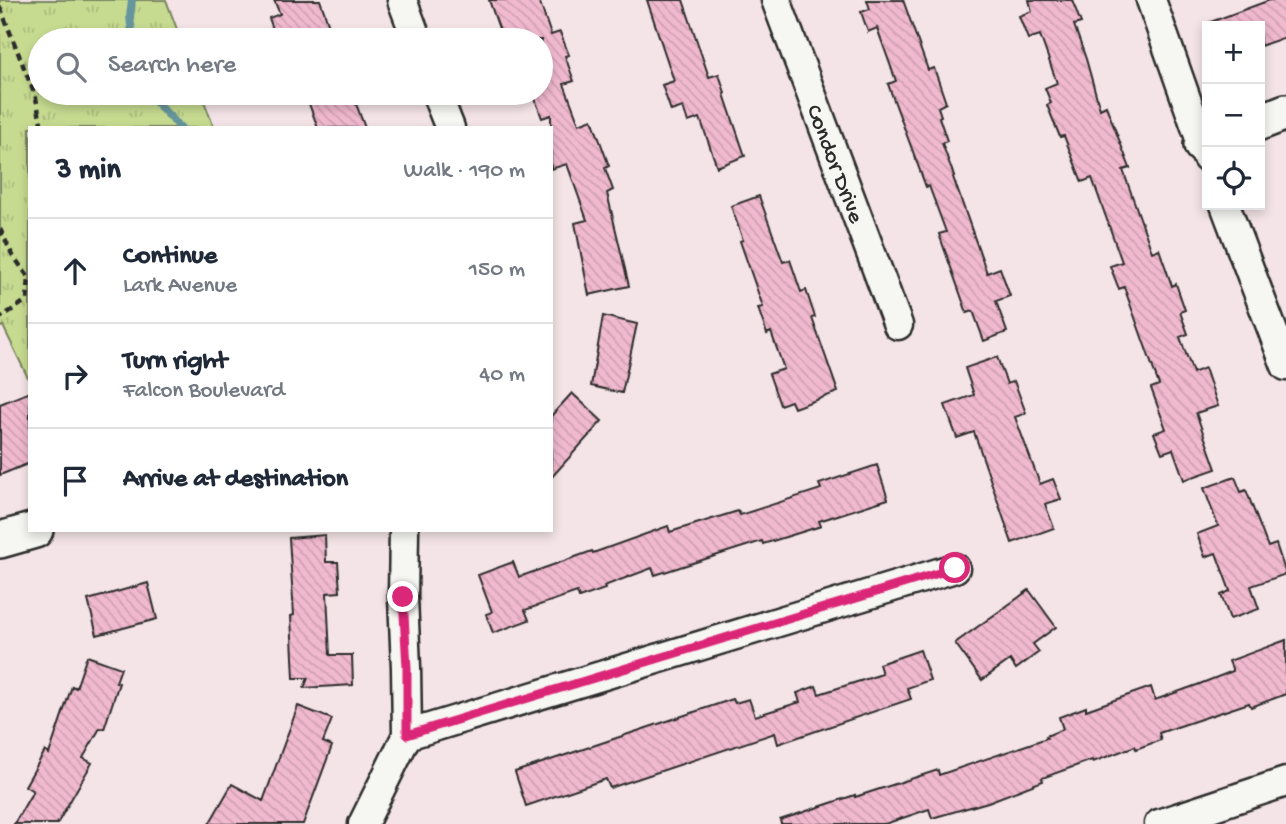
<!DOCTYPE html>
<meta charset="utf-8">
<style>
body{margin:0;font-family:"Gochi Hand",sans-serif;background:#f2f2f3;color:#1f2937}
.controls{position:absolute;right:21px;top:21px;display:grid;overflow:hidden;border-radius:0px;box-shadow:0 4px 10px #0003}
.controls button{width:63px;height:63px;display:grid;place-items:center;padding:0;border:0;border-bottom:2px solid #e0e1e3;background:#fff;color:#1f2937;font:35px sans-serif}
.stop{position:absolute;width:21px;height:21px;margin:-16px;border:5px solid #db2777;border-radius:50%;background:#fff}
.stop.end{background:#db2777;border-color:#fff;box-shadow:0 2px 7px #0008}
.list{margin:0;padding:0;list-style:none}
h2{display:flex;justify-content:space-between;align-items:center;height:91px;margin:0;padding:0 28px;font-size:30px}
h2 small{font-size:23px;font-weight:400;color:#747a83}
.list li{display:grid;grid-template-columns:46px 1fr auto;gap:21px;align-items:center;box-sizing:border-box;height:105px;padding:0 28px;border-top:2px solid #e0e1e3}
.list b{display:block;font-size:26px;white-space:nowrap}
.list p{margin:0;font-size:23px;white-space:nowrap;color:#747a83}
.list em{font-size:23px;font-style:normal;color:#747a83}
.icon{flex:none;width:38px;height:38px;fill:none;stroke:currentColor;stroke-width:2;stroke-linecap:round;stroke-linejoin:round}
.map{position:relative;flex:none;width:1286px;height:824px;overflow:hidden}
.search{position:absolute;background:#fff;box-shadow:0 4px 10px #0003;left:28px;top:28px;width:525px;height:77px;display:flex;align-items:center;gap:18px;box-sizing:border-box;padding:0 24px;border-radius:38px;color:#747a83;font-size:26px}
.panel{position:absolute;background:#fff;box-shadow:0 4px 10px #0003;left:28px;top:126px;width:525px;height:406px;border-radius:0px}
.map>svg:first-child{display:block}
.grass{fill:url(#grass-tufts);stroke:#78835e;stroke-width:2}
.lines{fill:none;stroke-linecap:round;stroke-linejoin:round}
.stream{stroke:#66969d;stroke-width:8}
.building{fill:url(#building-back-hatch);stroke:#2b2b2b;stroke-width:2}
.minor-casing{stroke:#2b2b2b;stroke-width:33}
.tertiary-casing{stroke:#2b2b2b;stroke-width:40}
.path{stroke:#2b2b2b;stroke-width:4.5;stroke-dasharray:7 5;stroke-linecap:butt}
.minor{stroke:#f6f6f2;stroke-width:28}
.tertiary{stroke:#f6f6f2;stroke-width:35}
.route{stroke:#db2777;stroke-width:9}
.labels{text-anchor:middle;stroke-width:5;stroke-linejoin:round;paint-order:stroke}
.street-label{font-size:23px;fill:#2b2b2b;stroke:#f6f6f2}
</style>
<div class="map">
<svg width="1286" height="824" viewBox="0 0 1286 824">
<defs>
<pattern id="grass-tufts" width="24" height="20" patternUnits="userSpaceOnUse" patternTransform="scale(1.75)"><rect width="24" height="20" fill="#c6db90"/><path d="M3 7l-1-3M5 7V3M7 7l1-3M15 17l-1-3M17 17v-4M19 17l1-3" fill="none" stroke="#aabc7c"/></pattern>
<pattern id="building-back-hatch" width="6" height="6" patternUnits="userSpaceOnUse" patternTransform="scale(1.75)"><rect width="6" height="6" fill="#f1b9ce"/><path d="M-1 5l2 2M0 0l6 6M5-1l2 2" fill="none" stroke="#cf9fb1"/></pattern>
</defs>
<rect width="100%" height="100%" fill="#f4e4e7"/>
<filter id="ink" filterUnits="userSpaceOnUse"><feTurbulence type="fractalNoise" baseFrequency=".0143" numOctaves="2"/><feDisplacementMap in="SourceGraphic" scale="14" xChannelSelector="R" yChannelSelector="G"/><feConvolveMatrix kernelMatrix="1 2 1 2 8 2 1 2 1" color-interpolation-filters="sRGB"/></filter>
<g filter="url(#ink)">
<path class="grass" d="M0 0H166L181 40H40V93H201L214 128H30V382L3 326 0 327Z"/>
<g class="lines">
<path class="stream" d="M132 0 130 17 133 40
M147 93 181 128"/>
</g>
<path class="building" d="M274 0H320L334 40H308L304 31 277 40 269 18 280 14Z
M489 0H539L551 35 560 32 569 55 565 56 574 81 564 84 579 124 592 119 609 166 605 168 613 190 607 193 629 286 589 295 575 223 587 220 567 164 551 169V115L542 118 533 93H541V40H503Z
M647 0H683L709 77 719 74 725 93 724 94 745 156 717 167 700 118 688 122 683 107 671 111 662 85 674 81Z
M867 0H903L928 70 934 68 946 103 938 107 941 116 939 117 947 141 942 143 954 176 953 177 987 273 1000 268 1010 296 996 301 1007 332 984 341 973 311 967 313 939 234 946 232 929 186 926 187 888 84 896 81 877 28 868 32 861 12 870 9Z
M1029 0H1072L1081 23 1074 25 1086 59 1100 109 1106 106 1130 168 1123 170 1152 252 1159 249 1172 286 1176 284 1185 310 1180 312 1188 334 1180 337 1193 373 1205 368 1218 406 1196 413 1216 469 1184 480 1173 449 1162 453 1154 433 1166 429 1151 388 1159 385 1124 287 1119 289 1110 266 1122 262 1092 178 1082 182 1064 136 1060 137 1047 105 1051 103 1045 88 1057 83 1040 35 1028 39 1019 16 1032 11Z
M1270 0H1286V37L1260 46V26H1206L1205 24Z
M305 93H352L365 128H318Z
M759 196 783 262 790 260 801 292 806 290 815 317 812 318 838 392 794 408 791 401 780 405 769 374 784 369 771 332 767 334 758 308 763 307 740 241 743 240 731 206Z
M603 316 637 324 622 393 591 386Z
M997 357 1007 384 1014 381 1026 413 1015 417 1040 484 1053 479 1061 499 1045 504 1054 528 1012 543 974 432 957 438 945 405 974 395 965 368Z
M30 392V463L0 475V404Z
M572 393 602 421 551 478V416Z
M877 465 888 499 819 521 821 526 763 544 762 541 655 575 652 568 604 586 605 589 579 598 577 592 525 610 529 620 493 633 486 614 492 612 478 575 513 562 519 577 592 551 593 553 668 526 670 532 738 511 740 515 821 489 819 484Z
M1235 477 1241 492 1246 490 1268 547 1276 544 1286 574 1251 586 1259 609 1230 619 1221 595 1230 591 1216 553 1205 557 1197 534 1218 526 1204 488Z
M325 535 326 562H338L340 592 327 593 330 655H352L353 685 304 688 308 678H294L291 616 294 615 289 538Z
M148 583 157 619 97 635 88 600Z
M1029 590 1056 627 1033 644 1039 652 1016 669 1010 660 982 680 955 643Z
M1286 640V694L1251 707 1249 703 1159 733 1161 740 1136 749 1135 746 1093 762 1092 760 1042 778 1043 781 988 802 932 818 929 809 885 824H781L780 820 855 795V797L938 770 939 775 1047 738 1046 736 1063 729 1059 717 1086 707V710L1151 687 1155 700 1197 685 1233 671 1229 661Z
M920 650 930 680 907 688 911 699 778 744 775 733 610 788 606 779 526 806 515 772 733 699 735 703 749 699 755 716 800 702 797 693 816 686 819 694 882 674 879 664Z
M87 656 121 668 116 682 119 683 104 729 100 728 83 758 92 763 57 824H14L33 791 25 786 45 751 49 754 72 686 76 688Z
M298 706 332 719 323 742 332 746 303 824H209L232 784 263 801Z"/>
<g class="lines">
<defs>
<path id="minor" d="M402 0 417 40
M776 0 898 325
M1151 0 1207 158
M436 93 450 128
M1225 205 1286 366
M407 735 955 568
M363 824 407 735 406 668 403 597 404 530
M1159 824 1286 782"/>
<path id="tertiary" d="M1260 122 1286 112
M1202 145 1207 143
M0 540 35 530"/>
</defs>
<use href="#minor" class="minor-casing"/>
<use href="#tertiary" class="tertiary-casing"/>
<path class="path" d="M0 7 36 98 42 128
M0 229 12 254 29 278 27 300 0 318"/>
<use href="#minor" class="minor"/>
<use href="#tertiary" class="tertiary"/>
</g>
</g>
<g class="lines" filter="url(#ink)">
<path class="route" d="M403 597 407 668V735L955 568"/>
</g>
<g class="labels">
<g class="street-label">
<text transform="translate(837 163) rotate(69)" y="8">Condor Drive</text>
</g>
</g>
</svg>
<div class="controls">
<button>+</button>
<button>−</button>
<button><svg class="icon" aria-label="locate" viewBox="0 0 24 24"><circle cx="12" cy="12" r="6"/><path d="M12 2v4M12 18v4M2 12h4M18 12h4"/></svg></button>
</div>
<div class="stop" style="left:955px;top:568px"></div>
<div class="stop end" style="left:403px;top:597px"></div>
<div class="search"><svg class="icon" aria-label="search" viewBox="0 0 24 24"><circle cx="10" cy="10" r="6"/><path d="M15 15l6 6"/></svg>Search here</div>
<section class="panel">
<h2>3 min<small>Walk · 190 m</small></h2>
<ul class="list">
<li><svg class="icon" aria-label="ahead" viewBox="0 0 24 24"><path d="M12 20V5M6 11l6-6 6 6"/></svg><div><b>Continue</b><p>Lark Avenue</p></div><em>150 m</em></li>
<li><svg class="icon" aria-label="right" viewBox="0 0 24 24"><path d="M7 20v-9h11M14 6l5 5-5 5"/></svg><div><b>Turn right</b><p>Falcon Boulevard</p></div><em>40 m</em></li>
<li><svg class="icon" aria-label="arrive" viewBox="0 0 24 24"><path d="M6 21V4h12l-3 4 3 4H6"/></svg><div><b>Arrive at destination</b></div></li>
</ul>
</section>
</div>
